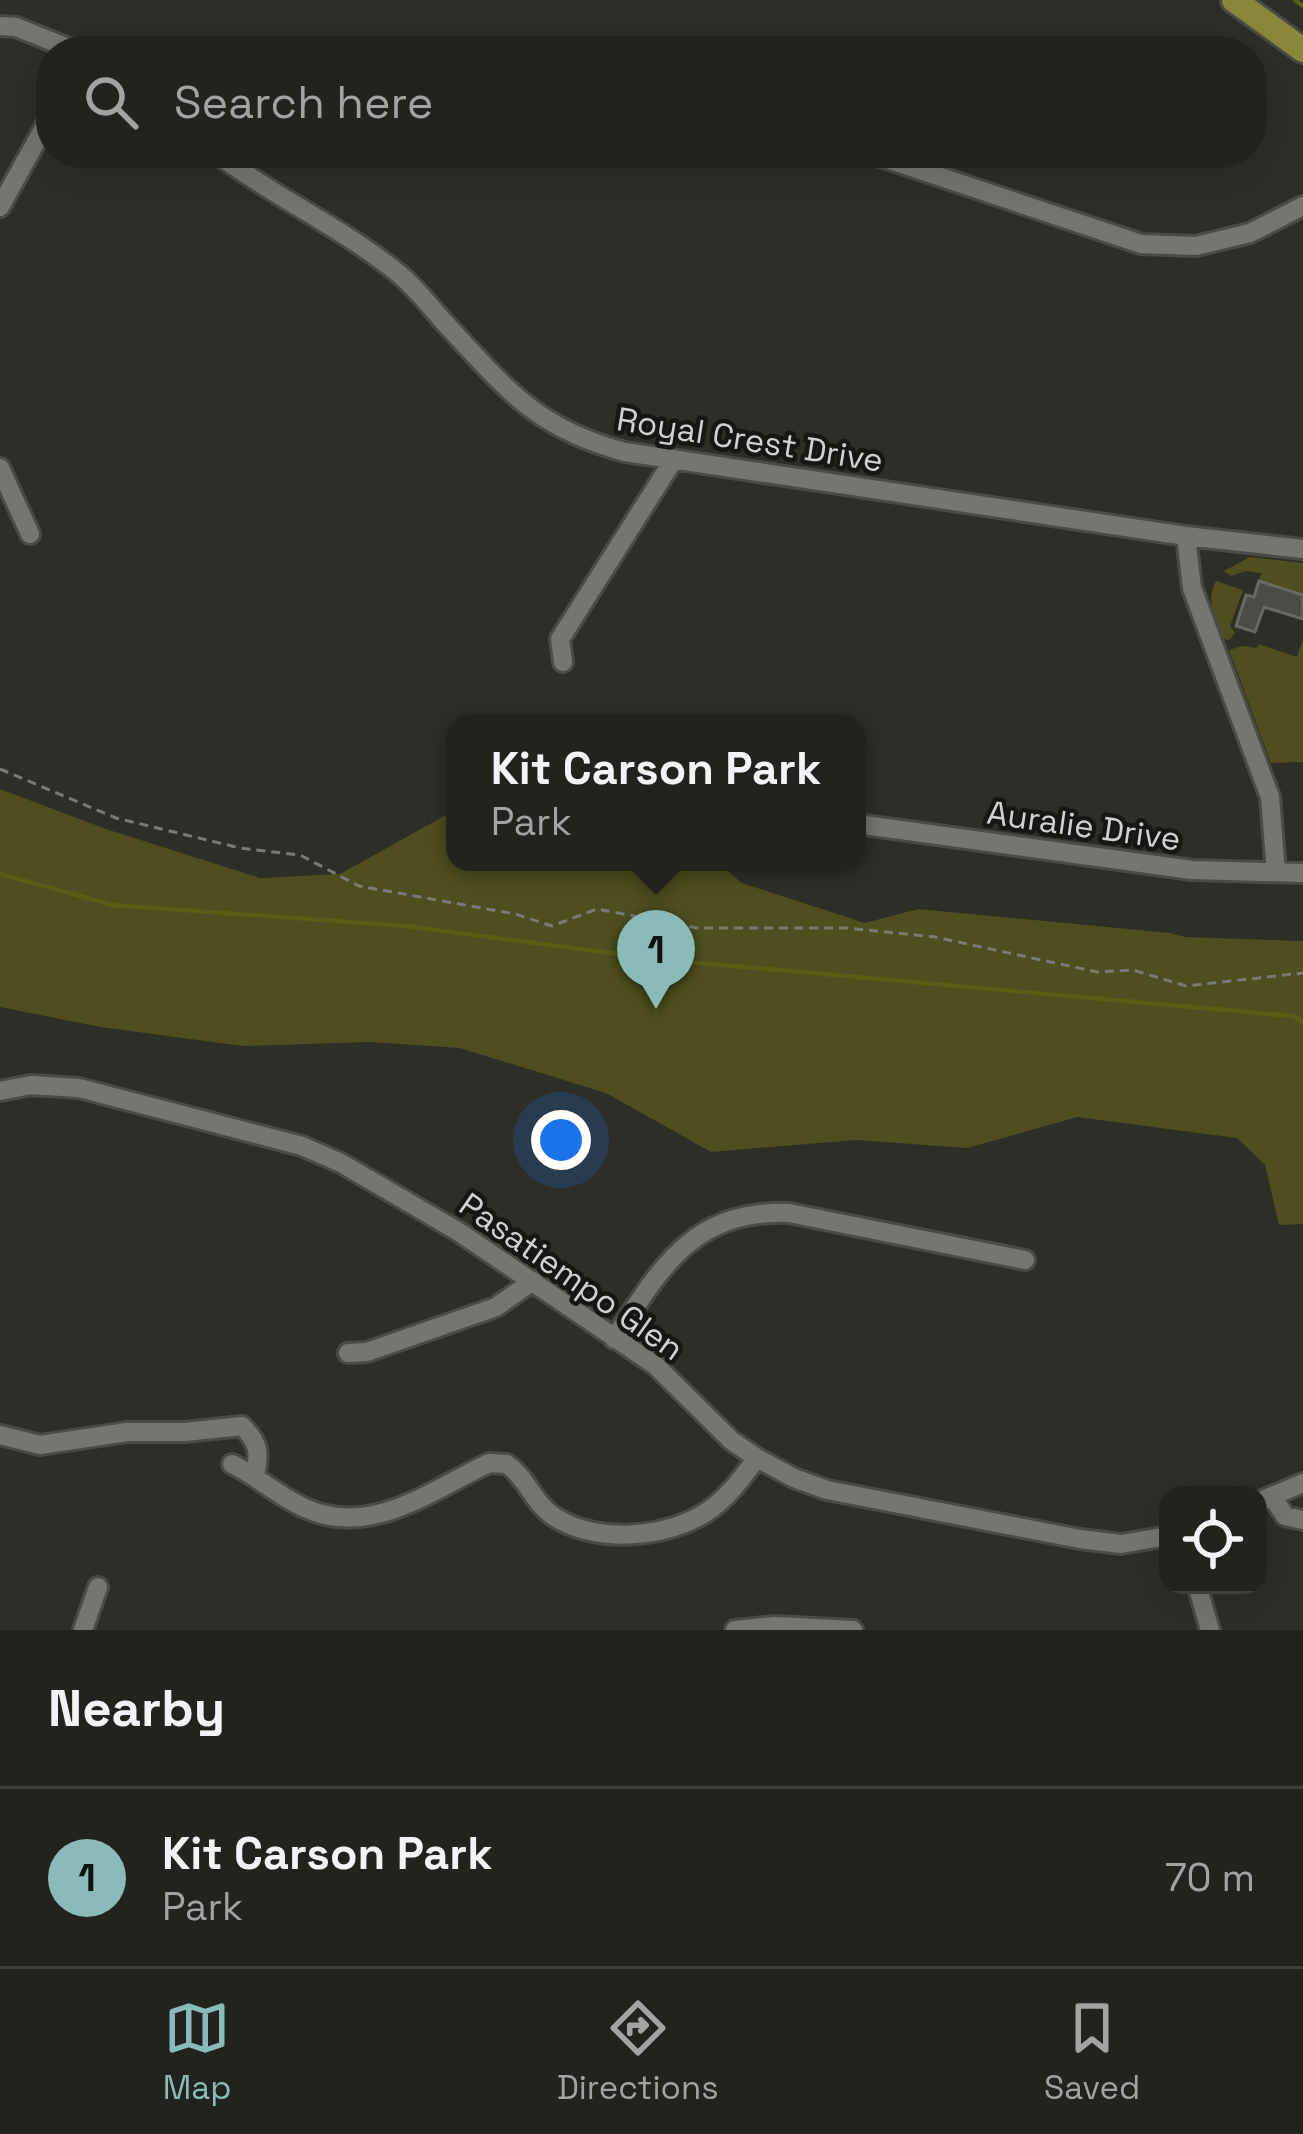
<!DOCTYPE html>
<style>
body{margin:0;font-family:"Space Grotesk",sans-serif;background:#2a2a28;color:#f1f3f6}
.controls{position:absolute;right:36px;bottom:36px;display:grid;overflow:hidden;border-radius:24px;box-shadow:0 12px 48px #0002}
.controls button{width:108px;height:108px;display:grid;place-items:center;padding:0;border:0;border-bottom:3px solid #3f3f3d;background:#22221f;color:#f1f3f6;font:60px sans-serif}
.you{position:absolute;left:561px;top:1140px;width:42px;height:42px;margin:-30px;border:9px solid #fff;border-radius:50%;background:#1a73e8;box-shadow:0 0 0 18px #1a73e833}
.badge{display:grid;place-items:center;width:78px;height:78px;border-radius:50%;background:#8bbbb9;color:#111;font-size:39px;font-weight:700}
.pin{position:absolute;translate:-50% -99px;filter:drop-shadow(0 3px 6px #0008)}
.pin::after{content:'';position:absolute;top:63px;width:42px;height:36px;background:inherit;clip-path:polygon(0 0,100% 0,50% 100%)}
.popup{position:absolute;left:446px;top:715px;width:420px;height:156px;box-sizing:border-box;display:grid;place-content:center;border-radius:24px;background:#22221f;filter:drop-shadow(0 3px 9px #0005);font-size:39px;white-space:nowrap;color:#a2a4a4}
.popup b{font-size:45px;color:#f1f3f6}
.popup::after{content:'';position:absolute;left:50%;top:100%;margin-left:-24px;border:24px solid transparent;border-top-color:#22221f}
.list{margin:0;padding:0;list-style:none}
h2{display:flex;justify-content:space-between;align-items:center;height:156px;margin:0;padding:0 48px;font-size:51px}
h2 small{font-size:39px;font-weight:400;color:#a2a4a4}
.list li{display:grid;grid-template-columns:78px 1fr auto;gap:36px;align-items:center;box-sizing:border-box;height:180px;padding:0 48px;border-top:3px solid #3f3f3d}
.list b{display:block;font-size:45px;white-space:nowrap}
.list p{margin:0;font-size:39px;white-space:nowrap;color:#a2a4a4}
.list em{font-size:39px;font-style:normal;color:#a2a4a4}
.icon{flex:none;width:66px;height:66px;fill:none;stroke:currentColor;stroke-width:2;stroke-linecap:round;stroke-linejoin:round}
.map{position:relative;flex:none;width:1303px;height:1630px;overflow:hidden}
.search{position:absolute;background:#22221f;box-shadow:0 12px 48px #0002;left:36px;right:36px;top:36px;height:132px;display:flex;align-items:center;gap:30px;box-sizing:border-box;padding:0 42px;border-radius:48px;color:#a2a4a4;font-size:45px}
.sheet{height:336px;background:#22221f}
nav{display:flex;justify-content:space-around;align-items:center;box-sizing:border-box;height:168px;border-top:3px solid #3f3f3d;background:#22221f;font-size:33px;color:#a2a4a4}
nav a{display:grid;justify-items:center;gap:6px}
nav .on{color:#8bbbb9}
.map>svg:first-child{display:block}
.green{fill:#4e4e1e}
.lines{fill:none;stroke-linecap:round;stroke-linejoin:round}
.stream{stroke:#5c5c18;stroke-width:4.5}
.building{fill:#4b4c47;stroke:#686963;stroke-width:3}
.minor-casing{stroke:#4a4b47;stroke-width:24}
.major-casing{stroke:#4a4b47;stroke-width:30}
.path{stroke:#7a7a76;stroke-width:3;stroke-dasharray:9 6;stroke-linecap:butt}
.minor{stroke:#767671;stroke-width:18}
.major{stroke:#898839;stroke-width:24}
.labels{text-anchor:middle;stroke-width:9;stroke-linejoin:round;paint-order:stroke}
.street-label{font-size:33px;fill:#d1d2cf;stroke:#161614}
</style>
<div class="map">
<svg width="1303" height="1630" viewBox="0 0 1303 1630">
<rect width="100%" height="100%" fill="#2e2e29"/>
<path class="green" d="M1250 557 1303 563V596L1259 582 1261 573 1246 571 1231 576 1224 571Z
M1216 581 1243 590 1230 626 1235 633 1229 640 1223 639C1216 620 1205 600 1216 581Z
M1303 639V762L1271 763 1229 650 1242 646 1257 648 1259 644 1297 657Z
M0 789 106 829 260 878 340 874 455 810V862H717L742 883 865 923 918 909 1170 933 1185 937 1303 941V1224L1279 1225 1265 1165 1237 1138 1077 1117 967 1148 856 1140 711 1152 606 1093 460 1048 370 1042 243 1046 100 1027 0 1007Z"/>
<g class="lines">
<path class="stream" d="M1295 0 1303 6
M0 874 113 905 406 926 656 959 1293 1016 1303 1022"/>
</g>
<path class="building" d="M1259 581 1303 595V619L1264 607 1255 632 1236 626 1246 595 1254 597Z"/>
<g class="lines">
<defs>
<path id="minor" d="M0 26 16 27 76 51
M216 153C275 198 342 227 399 274 415 287 429 305 443 321 505 387 534 428 625 452L1186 536 1303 549
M869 153 1141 244 1196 246 1250 233 1303 206
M0 207 51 115
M0 468 30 534
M1186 536 1192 588 1270 797 1276 872
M563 662 560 639 674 459
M857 824 1192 870 1303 873
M0 1091 31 1085 79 1088 302 1146 341 1163 459 1232 655 1365 732 1441 757 1458 794 1478 827 1490 1080 1539 1121 1544 1168 1536
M614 1339C661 1268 693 1209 789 1213L1025 1260
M348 1353 367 1352 496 1307 533 1281
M0 1435 40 1445 127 1432H185L242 1426C259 1443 260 1452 255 1476
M232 1464C258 1477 280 1497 305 1508 370 1538 430 1491 489 1463L507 1464C528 1479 535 1507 558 1519 600 1543 664 1538 705 1513 727 1499 742 1478 757 1458
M1272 1496 1285 1516 1303 1520
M1258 1502 1303 1483
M1197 1585 1210 1630
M83 1630 98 1587
M735 1630 775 1626 853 1630"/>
<path id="major" d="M1234 0 1303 50"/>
</defs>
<use href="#minor" class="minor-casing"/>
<use href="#major" class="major-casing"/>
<path class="path" d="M0 769 116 818 240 848 300 855 359 886 515 914 552 926 597 909 697 928H847L935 937 1097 972 1133 970 1186 986 1303 973"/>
<use href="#minor" class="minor"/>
<use href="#major" class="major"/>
</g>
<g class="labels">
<g class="street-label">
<text transform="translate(750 439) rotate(9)" y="12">Royal Crest Drive</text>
<text transform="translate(1084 825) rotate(8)" y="12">Auralie Drive</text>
<text transform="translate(572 1276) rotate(35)" y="12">Pasatiempo Glen</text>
</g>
</g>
</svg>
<div class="controls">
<button><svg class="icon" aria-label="locate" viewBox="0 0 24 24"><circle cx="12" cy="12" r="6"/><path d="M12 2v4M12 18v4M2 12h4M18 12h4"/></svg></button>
</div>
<div class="you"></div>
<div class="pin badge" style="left:656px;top:1009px">1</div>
<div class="popup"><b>Kit Carson Park</b>Park</div>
<div class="search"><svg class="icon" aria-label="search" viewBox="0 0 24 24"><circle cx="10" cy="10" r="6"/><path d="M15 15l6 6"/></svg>Search here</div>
</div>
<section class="sheet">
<h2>Nearby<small></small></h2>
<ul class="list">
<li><span class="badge">1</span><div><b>Kit Carson Park</b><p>Park</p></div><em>70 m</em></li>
</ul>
</section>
<nav>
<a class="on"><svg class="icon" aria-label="map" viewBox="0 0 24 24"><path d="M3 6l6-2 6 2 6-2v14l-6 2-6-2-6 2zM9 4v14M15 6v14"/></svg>Map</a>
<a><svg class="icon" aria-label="directions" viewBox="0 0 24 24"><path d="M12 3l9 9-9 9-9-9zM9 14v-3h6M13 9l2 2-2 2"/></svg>Directions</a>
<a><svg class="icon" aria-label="saved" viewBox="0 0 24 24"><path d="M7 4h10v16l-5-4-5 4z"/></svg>Saved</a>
</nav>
